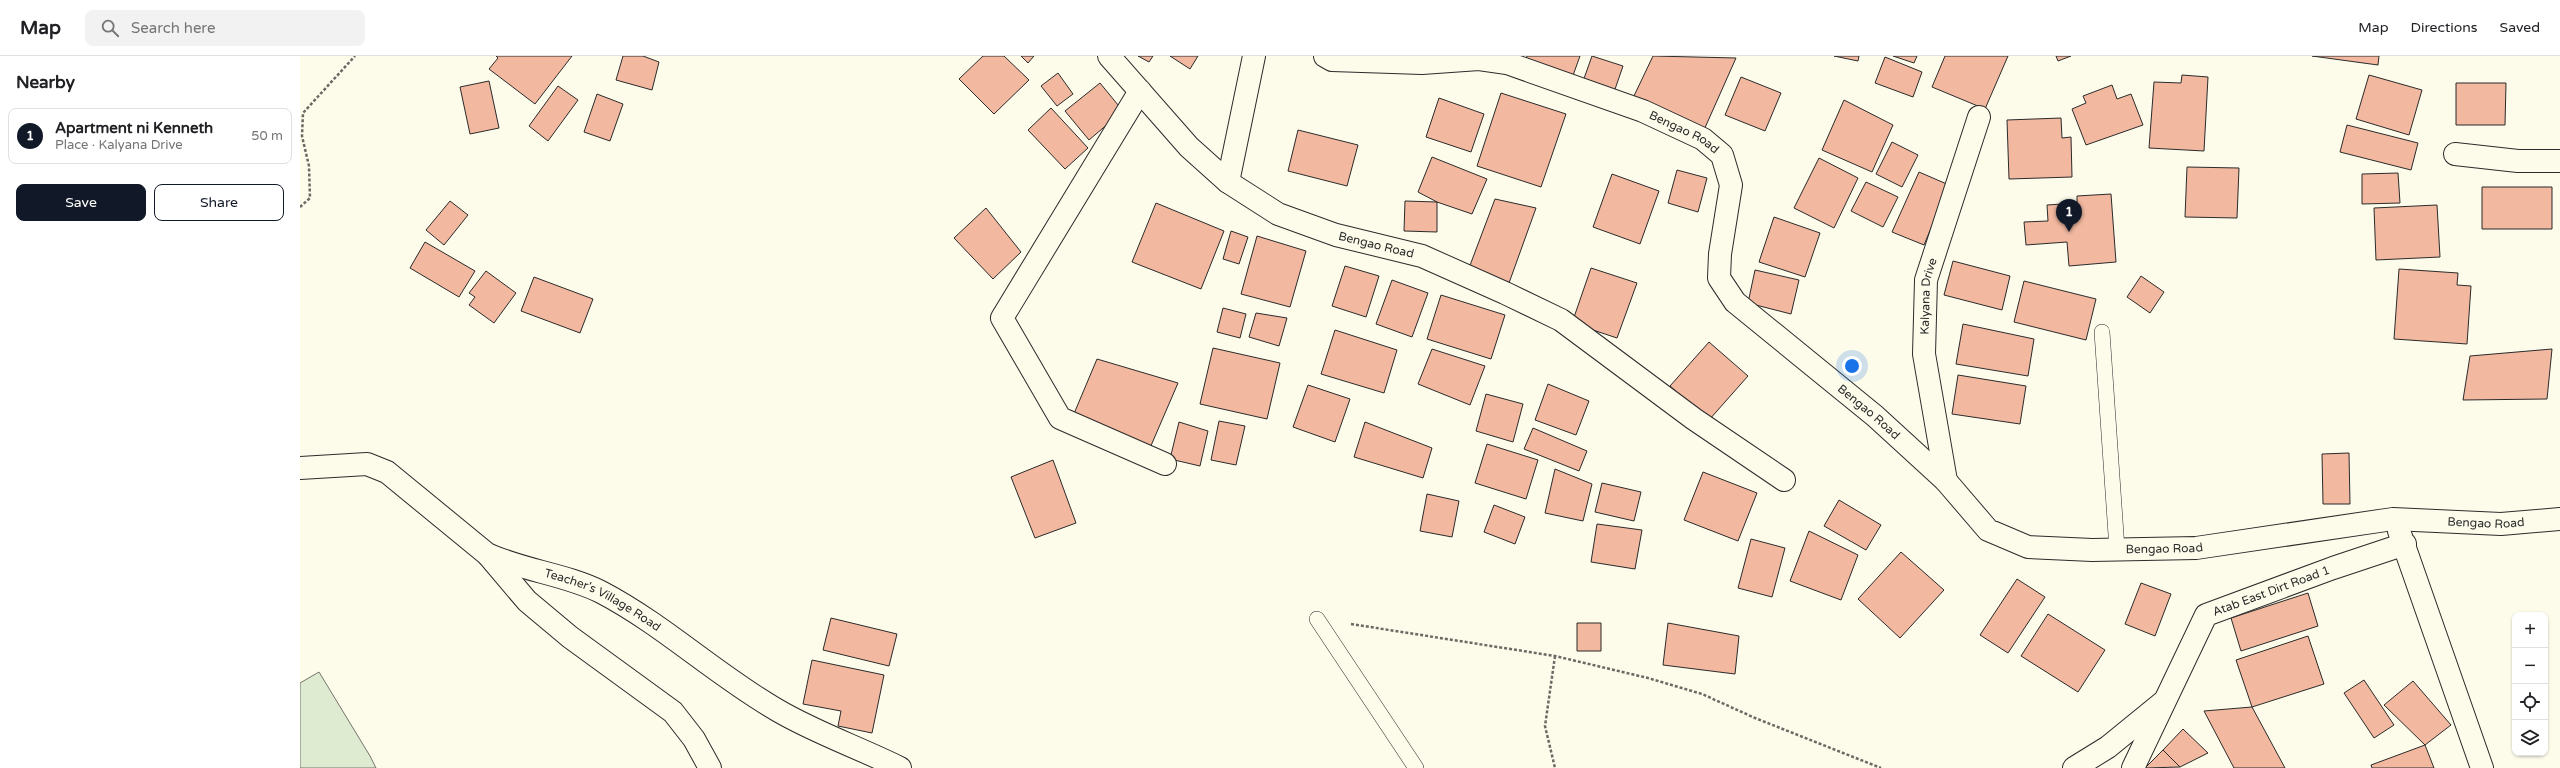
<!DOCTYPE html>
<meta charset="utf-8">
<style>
body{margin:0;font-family:"Varela Round",sans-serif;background:#f2f2f2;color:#202124}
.controls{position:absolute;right:12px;bottom:12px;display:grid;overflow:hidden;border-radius:8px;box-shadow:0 1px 3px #0004}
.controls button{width:36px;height:36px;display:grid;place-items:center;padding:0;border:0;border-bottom:1px solid #e0e0e0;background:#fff;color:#202124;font:20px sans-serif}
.you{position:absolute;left:1552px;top:310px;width:14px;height:14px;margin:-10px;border:3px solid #fff;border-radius:50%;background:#1a73e8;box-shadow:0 0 0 6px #1a73e833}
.badge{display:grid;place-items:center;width:26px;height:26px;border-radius:50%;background:#111827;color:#fff;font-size:13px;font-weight:700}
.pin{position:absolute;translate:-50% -33px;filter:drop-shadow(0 1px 2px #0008)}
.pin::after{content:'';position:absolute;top:21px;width:14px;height:12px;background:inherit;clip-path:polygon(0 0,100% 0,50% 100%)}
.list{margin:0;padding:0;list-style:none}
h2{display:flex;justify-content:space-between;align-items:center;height:52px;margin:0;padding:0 16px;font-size:17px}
h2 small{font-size:13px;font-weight:400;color:#757577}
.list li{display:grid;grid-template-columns:26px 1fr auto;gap:12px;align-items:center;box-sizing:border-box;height:56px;margin:0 8px 8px;padding:0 8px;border:1px solid #e0e0e0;border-radius:8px}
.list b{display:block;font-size:15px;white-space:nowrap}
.list p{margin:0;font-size:13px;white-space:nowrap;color:#757577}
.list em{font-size:13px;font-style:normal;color:#757577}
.actions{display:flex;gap:8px;padding:12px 16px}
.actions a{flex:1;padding:9px 0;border:1px solid #111827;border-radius:8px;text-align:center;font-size:14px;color:#111827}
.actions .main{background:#111827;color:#fff}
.icon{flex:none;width:22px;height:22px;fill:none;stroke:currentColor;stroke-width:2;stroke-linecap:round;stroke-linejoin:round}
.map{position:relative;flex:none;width:2260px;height:712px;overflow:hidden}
header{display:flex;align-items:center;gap:24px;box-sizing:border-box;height:56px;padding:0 20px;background:#fff;border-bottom:1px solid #e0e0e0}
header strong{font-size:19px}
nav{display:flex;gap:22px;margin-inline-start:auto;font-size:14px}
.search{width:280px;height:36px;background:#f2f2f2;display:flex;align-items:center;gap:10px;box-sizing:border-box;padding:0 14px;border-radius:8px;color:#757577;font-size:15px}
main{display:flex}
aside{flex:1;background:#fff}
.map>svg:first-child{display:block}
.green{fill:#deebd1;stroke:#74746e}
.building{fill:#f2b8a0;stroke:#2b2b2b}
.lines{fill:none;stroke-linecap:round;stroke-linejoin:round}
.service-casing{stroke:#2b2b2b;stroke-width:16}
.minor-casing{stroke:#2b2b2b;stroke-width:24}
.path{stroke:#6a6964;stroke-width:2.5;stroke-dasharray:3 2;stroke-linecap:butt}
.service{stroke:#fdfbea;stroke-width:15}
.minor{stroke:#fdfbea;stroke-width:22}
.labels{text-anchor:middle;stroke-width:3;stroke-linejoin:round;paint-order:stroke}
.street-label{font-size:12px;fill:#2b2b2b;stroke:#fdfbea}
</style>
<header>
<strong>Map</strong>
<div class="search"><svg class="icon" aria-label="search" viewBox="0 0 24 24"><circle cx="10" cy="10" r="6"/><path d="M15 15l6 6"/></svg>Search here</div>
<nav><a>Map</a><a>Directions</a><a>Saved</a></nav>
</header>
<main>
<aside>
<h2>Nearby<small></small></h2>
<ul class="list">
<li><span class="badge">1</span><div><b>Apartment ni Kenneth</b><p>Place · Kalyana Drive</p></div><em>50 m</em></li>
</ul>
<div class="actions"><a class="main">Save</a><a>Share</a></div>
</aside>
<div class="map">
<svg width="2260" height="712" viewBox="0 0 2260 712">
<rect width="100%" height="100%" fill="#fdfbea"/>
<path class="green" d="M19 616 70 700 76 712H0V627Z"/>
<path class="building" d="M196 0H272L235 48 189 13 198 2Z
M323 0H343L359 6 352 34 316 24Z
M683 0H704L729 24 694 58 659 23Z
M721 0H734L728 7Z
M838 0H853L849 6Z
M870 0H898L890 13Z
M1227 0H1280L1271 25 1224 8Z
M1292 0 1323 10 1312 42 1281 31Z
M1353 0 1436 2 1404 74 1333 42Z
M1534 0H1559L1558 5Z
M1593 0H1617L1614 7Z
M1645 0H1708L1685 53 1632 31Z
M1756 0H1771L1758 5Z
M2012 0H2079L2078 9Z
M1585 1 1622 16 1613 41 1575 27Z
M758 17 773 38 757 50 741 30Z
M1882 19 1908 21 1904 95 1849 92 1854 26 1881 27Z
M2069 19 2122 34 2109 79 2056 63Z
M1441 21 1481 37 1465 75 1425 59Z
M189 25 199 72 170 78 160 31Z
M800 27 823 55 789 84 765 55Z
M2156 27H2206L2205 69H2156Z
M1812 29 1817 43 1831 38 1843 69 1786 89 1772 53 1786 47 1783 40Z
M258 30 278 44 248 85 229 70Z
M1201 37 1266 58 1241 131 1177 110Z
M297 38 323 48 310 85 284 76Z
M1139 42 1184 58 1171 96 1126 81Z
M1544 44 1593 69 1572 116 1522 94Z
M751 52 788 92 765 113 728 74Z
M1761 62 1762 82 1771 81 1772 121 1709 123 1707 64Z
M2047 69 2118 87 2111 114 2040 96Z
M998 74 1058 89 1047 130 988 115Z
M1592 86 1618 99 1602 131 1576 118Z
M1132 101 1187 123 1172 158 1137 146 1118 136Z
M1519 102 1558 122 1534 172 1494 152Z
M1887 111 1939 112 1937 162 1885 161Z
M1377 114 1407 122 1398 156 1368 147Z
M1619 116 1649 129 1624 189 1592 176Z
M2098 117 2100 147 2062 148V118Z
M1312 118 1359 135 1340 188 1293 171Z
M1566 126 1598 141 1583 171 1551 155Z
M2182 131H2252V173H2182Z
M1811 138 1816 206 1769 210 1767 186 1726 189 1724 166 1748 165 1747 149 1777 147V140Z
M1195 143 1236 152 1209 227 1169 212Z
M150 145 168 159 144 189 126 174Z
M1105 145 1137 146V176L1104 175Z
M856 147 924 175 901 233 832 206Z
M2137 149 2140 201 2076 204 2074 152Z
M686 152 721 196 693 223 654 182Z
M1474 161 1520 177 1505 221 1459 206Z
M931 175 948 181 939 208 923 203Z
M957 180 1006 195 990 251 941 238Z
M125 186 175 215 159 241 110 212Z
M1653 205 1710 220 1702 254 1644 239Z
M1045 210 1079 220 1066 261 1032 250Z
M1291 212 1337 227 1317 282 1272 267Z
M2099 213 2158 217 2157 229 2171 230 2167 288 2094 283Z
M1455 214 1499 224 1491 258 1448 247Z
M186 215 216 237 194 267 169 249 175 241 169 237Z
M1841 220 1864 236 1850 257 1827 241Z
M234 221 293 243 280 277 221 255Z
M1092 224 1128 237 1112 281 1076 268Z
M1724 225 1796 243 1786 284 1714 266Z
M1141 239 1205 259 1191 303 1127 283Z
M923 252 946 258 940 282 917 276Z
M956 257 987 262 979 290 949 281Z
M1663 268 1734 283 1728 320 1656 308Z
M1035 274 1097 294 1084 337 1021 318Z
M1409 286 1448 320 1409 364 1370 330Z
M913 292 980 307 967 363 900 348Z
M1132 293 1185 310 1170 349 1118 328Z
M2252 293 2247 343 2163 344 2170 300Z
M797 303 878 327 850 392 773 360Z
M1658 319 1726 330 1720 368 1652 358Z
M1248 328 1289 345 1276 379 1235 364Z
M1008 329 1050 343 1035 386 993 371Z
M1186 338 1223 348 1213 386 1176 375Z
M919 365 945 370 936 409 911 404Z
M879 366 908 375 900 410 870 403Z
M1065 366 1132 392 1123 422 1054 401Z
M1233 372 1287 395 1279 415 1224 393Z
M1187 388 1238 404 1226 443 1175 427Z
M2049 397 2050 448H2023L2022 398Z
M753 404 776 467 735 482 711 421Z
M1255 413 1292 428 1283 465 1245 457Z
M1403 416 1457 437 1438 485 1384 464Z
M1302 427 1341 436 1334 465 1295 456Z
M1127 438 1159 445 1152 481 1120 475Z
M1539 444 1581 469 1566 494 1524 470Z
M1194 449 1225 461 1215 488 1184 476Z
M1297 468 1342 474 1335 513 1291 506Z
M1509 475 1558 499 1541 544 1490 525Z
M1451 483 1485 492 1472 541 1438 532Z
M1601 496 1644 534 1600 582 1558 543Z
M1717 523 1745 541 1708 597 1680 579Z
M1841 527 1871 538 1855 580 1825 568Z
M2008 537 2018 570 1941 595 1931 562Z
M1748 558 1805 594 1778 636 1721 600Z
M531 562 597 578 589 610 523 594Z
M1277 567H1301V595H1277Z
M1368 567 1439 580 1435 618 1363 609Z
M2008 580 2024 628 1952 651 1936 604Z
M512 604 584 619 572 677 538 670 541 655 503 648Z
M2064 624 2094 669 2074 682 2044 637Z
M2113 625 2151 669 2125 689 2084 649Z
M1952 651 1985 712H1934L1904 655Z
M1883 673 1908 697 1880 711 1863 694Z
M2125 689 2134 712H2072L2071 709Z
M1863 694 1880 711 1845 712Z"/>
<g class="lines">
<defs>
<path id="service" d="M1802 276 1817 493
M1017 563 1116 712"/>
<g id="minor">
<path id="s1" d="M809 0 889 91 928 126 978 158 1036 179 1122 200 1205 237 1261 264 1394 363 1484 424"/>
<path id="s2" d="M1025 0 1032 4 1122 7 1179 3 1207 7 1343 55 1403 83 1422 99 1431 129 1420 198 1419 222 1435 246 1575 360 1646 425 1688 474 1728 491 1792 494 1896 492 2093 463 2201 468 2260 463"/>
<path d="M840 35 702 262 760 362 865 408"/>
<path d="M2155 98 2218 105H2260"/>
<path d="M928 126 954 0"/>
<path id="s3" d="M0 412 67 408 87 416 187 498C224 515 265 518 301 536 364 569 416 619 477 654 516 677 560 692 600 712"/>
<path id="s4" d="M1646 425 1624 298 1626 224 1679 61"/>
<path d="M2099 475 2182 712"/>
<path d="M188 499 227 545 270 581 373 656 394 683 410 712"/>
<path d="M1774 712 1808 691 1862 647"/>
<path id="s5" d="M1833 712 1906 559 2033 512 2105 488"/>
</g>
</defs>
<use href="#service" class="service-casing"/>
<use href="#minor" class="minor-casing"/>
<path class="path" d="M0 151 10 142 9 110 2 80 3 57 55 0
M1051 568 1255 600 1348 622 1402 638 1455 662 1581 712
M1255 600 1245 670 1255 712"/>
<use href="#service" class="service"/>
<use href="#minor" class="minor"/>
</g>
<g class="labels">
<g class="street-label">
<text dy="4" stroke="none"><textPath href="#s2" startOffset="374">Bengao Road</textPath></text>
<text dy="4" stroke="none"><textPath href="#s1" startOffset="336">Bengao Road</textPath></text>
<text dy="4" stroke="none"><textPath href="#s4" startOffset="187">Kalyana Drive</textPath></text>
<text dy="4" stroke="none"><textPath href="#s2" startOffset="746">Bengao Road</textPath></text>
<text dy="4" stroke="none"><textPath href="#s2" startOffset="1418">Bengao Road</textPath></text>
<text dy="4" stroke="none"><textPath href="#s2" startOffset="1094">Bengao Road</textPath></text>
<text dy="4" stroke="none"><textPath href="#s5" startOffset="239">Atab East Dirt Road 1</textPath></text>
<text dy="4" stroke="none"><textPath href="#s3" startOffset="343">Teacher's Village Road</textPath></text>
</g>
</g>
</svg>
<div class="controls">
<button>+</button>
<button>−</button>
<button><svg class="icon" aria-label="locate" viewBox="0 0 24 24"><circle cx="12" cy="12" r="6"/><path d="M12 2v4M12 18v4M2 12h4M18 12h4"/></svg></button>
<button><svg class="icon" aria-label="layers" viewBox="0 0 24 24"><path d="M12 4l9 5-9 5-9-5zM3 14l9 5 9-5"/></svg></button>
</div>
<div class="you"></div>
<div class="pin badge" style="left:1769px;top:176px">1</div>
</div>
</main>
